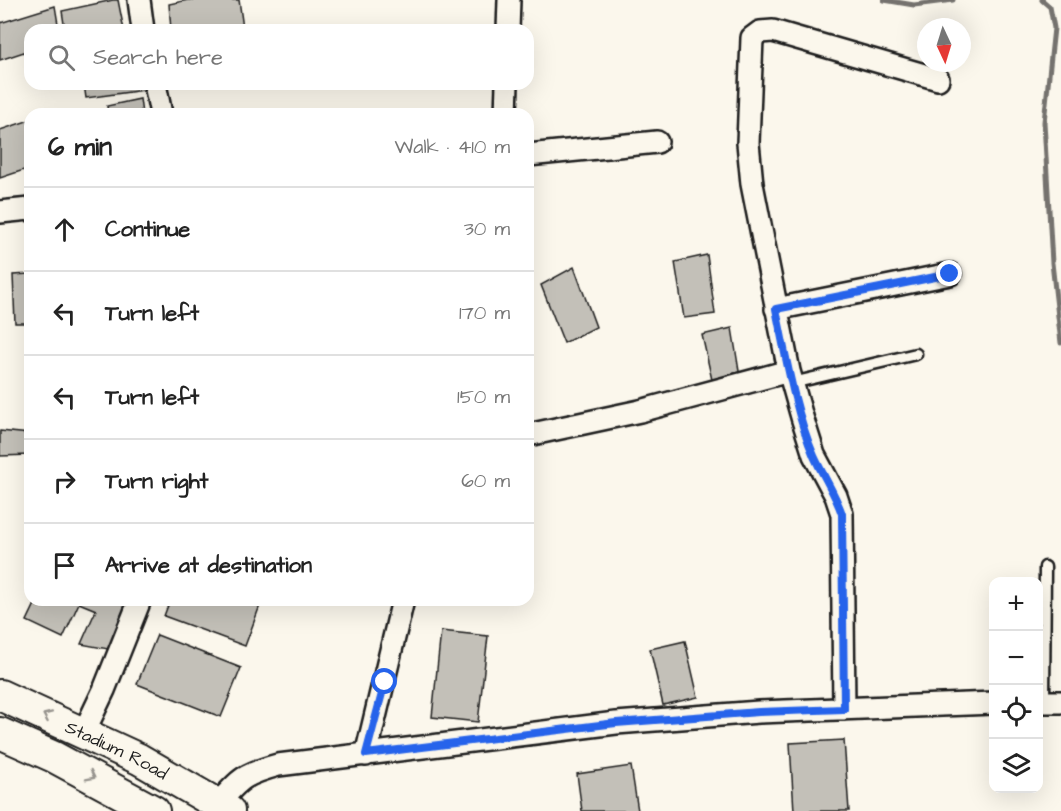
<!DOCTYPE html>
<meta charset="utf-8">
<style>
body{margin:0;font-family:"Architects Daughter",sans-serif;background:#f6f6f6;color:#222}
.controls{position:absolute;right:18px;bottom:18px;display:grid;overflow:hidden;border-radius:12px;box-shadow:0 6px 24px #0002}
.controls button{width:54px;height:54px;display:grid;place-items:center;padding:0;border:0;border-bottom:2px solid #e0e0e0;background:#fff;color:#222;font:30px sans-serif}
.compass{position:absolute;left:917px;top:18px;width:54px;height:54px;border-radius:50%;background:#fff;box-shadow:0 6px 24px #0002;rotate:176deg}
.stop{position:absolute;width:18px;height:18px;margin:-14px;border:4px solid #2563eb;border-radius:50%;background:#fff}
.stop.end{background:#2563eb;border-color:#fff;box-shadow:0 2px 6px #0008}
.list{margin:0;padding:0;list-style:none}
h2{display:flex;justify-content:space-between;align-items:center;height:78px;margin:0;padding:0 24px;font-size:26px}
h2 small{font-size:20px;font-weight:400;color:#767676}
.list li{display:grid;grid-template-columns:39px 1fr auto;gap:18px;align-items:center;box-sizing:border-box;height:84px;padding:0 24px;border-top:2px solid #e0e0e0}
.list b{display:block;font-size:22px;white-space:nowrap}
.list em{font-size:20px;font-style:normal;color:#767676}
.icon{flex:none;width:33px;height:33px;fill:none;stroke:currentColor;stroke-width:2;stroke-linecap:round;stroke-linejoin:round}
.map{position:relative;flex:none;width:1061px;height:811px;overflow:hidden}
.search{position:absolute;background:#fff;box-shadow:0 6px 24px #0002;left:24px;top:24px;width:510px;height:66px;display:flex;align-items:center;gap:15px;box-sizing:border-box;padding:0 21px;border-radius:18px;color:#767676;font-size:22px}
.panel{position:absolute;background:#fff;box-shadow:0 6px 24px #0002;left:24px;top:108px;width:510px;height:498px;border-radius:18px}
.map>svg:first-child{display:block}
.lines{fill:none;stroke-linecap:round;stroke-linejoin:round}
.stream{stroke:#74726e;stroke-width:5}
.building{fill:#c3c0b8;stroke:#1c1c1c;stroke-width:1.5}
.lane-casing{stroke:#1c1c1c;stroke-width:15}
.street-casing{stroke:#1c1c1c;stroke-width:26}
.secondary-casing{stroke:#1c1c1c;stroke-width:34}
.lane{stroke:#fbf7ec;stroke-width:10}
.street{stroke:#fbf7ec;stroke-width:21}
.secondary{stroke:#fbf7ec;stroke-width:30}
.oneway{stroke:#97948e}
.route{stroke:#2563eb;stroke-width:8}
.labels{text-anchor:middle;stroke-width:5;stroke-linejoin:round;paint-order:stroke}
.street-label{font-size:18px;fill:#1c1c1c;stroke:#fbf7ec}
</style>
<div class="map">
<svg width="1061" height="811" viewBox="0 0 1061 811">
<rect width="100%" height="100%" fill="#fbf7ec"/>
<filter id="ink" filterUnits="userSpaceOnUse"><feTurbulence type="fractalNoise" baseFrequency=".0167" numOctaves="2"/><feDisplacementMap in="SourceGraphic" scale="12" xChannelSelector="R" yChannelSelector="G"/><feConvolveMatrix kernelMatrix="1 2 1 2 8 2 1 2 1" color-interpolation-filters="sRGB"/></filter>
<g filter="url(#ink)">
<g class="lines">
<path class="stream" d="M884 0 914 5 953 0
M1042 0 1050 7 1054 28 1044 122 1052 263 1061 343"/>
</g>
<path class="building" d="M113 0H118L124 30H65L62 11Z
M188 0H239L243 28 233 30H171L169 4Z
M55 6 59 30H30V50L0 60V23Z
M84 84H143L144 90 86 98Z
M140 99 142 114H108L107 106Z
M30 120V168L0 178V130Z
M707 255 715 314 684 318 675 262Z
M574 267 596 327 564 343 541 285Z
M30 274V323H15L13 275Z
M732 328 740 377 712 380 702 335Z
M0 431 30 434V455L0 456Z
M37 600H130L108 649 81 644 96 610 79 603 63 638 27 621Z
M170 600H262L245 646 164 616Z
M441 631 488 636 478 722 432 717Z
M157 635 241 668 221 717 137 684Z
M685 641 698 697 663 705 650 649Z
M844 740 849 811H794L790 743Z
M631 766 638 811H582L577 774Z"/>
<g class="lines">
<defs>
<path id="lane" d="M792 383 916 354
M1044 702 1045 567"/>
<path id="street" d="M139 0 143 30
M508 30 509 0
M155 84 161 114
M506 114 507 84
M528 155 657 142
M0 212 30 209
M776 309 950 274
M528 435 640 411 789 371
M1038 702H1061
M844 709 842 514 836 496 814 455 802 417 789 371 752 184 748 143 752 38 760 32 773 31 938 79
M84 732 104 690 140 600
M366 755 403 600
M218 804C240 778 245 774 278 765L616 723 759 712 994 703"/>
<g id="secondary">
<path id="s1" d="M0 695 139 759 229 811"/>
<path d="M0 733 54 757 154 811"/>
</g>
</defs>
<use href="#lane" class="lane-casing"/>
<use href="#street" class="street-casing"/>
<use href="#secondary" class="secondary-casing"/>
<use href="#lane" class="lane"/>
<use href="#street" class="street"/>
<use href="#secondary" class="secondary"/>
</g>
<defs><path id="oneway-chevron" d="M-2-3.5L2.5 0L-2 3.5" fill="none" stroke-width="1.6" stroke-linecap="round" stroke-linejoin="round" transform="scale(1.5)"/></defs>
<g class="oneway">
<use href="#oneway-chevron" transform="translate(47 716) rotate(-156)"/>
<use href="#oneway-chevron" transform="translate(91 776) rotate(27)"/>
</g>
</g>
<g class="lines" filter="url(#ink)">
<path class="route" d="M385 682 366 754 616 723 759 712 844 709 842 514C835 493 823 476 814 456 795 412 786 357 776 309L950 274"/>
</g>
<g class="labels">
<g class="street-label">
<text dy="6" stroke="none"><textPath href="#s1" startOffset="129">Stadium Road</textPath></text>
</g>
</g>
</svg>
<div class="controls">
<button>+</button>
<button>−</button>
<button><svg class="icon" aria-label="locate" viewBox="0 0 24 24"><circle cx="12" cy="12" r="6"/><path d="M12 2v4M12 18v4M2 12h4M18 12h4"/></svg></button>
<button><svg class="icon" aria-label="layers" viewBox="0 0 24 24"><path d="M12 4l9 5-9 5-9-5zM3 14l9 5 9-5"/></svg></button>
</div>
<svg class="compass" viewBox="-18 -18 36 36"><path d="M0-13l5 13h-10z" fill="#e53935"/><path d="M0 13l5-13h-10z" fill="#767676"/></svg>
<div class="stop" style="left:385px;top:682px"></div>
<div class="stop end" style="left:950px;top:274px"></div>
<div class="search"><svg class="icon" aria-label="search" viewBox="0 0 24 24"><circle cx="10" cy="10" r="6"/><path d="M15 15l6 6"/></svg>Search here</div>
<section class="panel">
<h2>6 min<small>Walk · 410 m</small></h2>
<ul class="list">
<li><svg class="icon" aria-label="ahead" viewBox="0 0 24 24"><path d="M12 20V5M6 11l6-6 6 6"/></svg><div><b>Continue</b></div><em>30 m</em></li>
<li><svg class="icon" aria-label="left" viewBox="0 0 24 24"><path d="M17 20v-9H6M10 6l-5 5 5 5"/></svg><div><b>Turn left</b></div><em>170 m</em></li>
<li><svg class="icon" aria-label="left" viewBox="0 0 24 24"><path d="M17 20v-9H6M10 6l-5 5 5 5"/></svg><div><b>Turn left</b></div><em>150 m</em></li>
<li><svg class="icon" aria-label="right" viewBox="0 0 24 24"><path d="M7 20v-9h11M14 6l5 5-5 5"/></svg><div><b>Turn right</b></div><em>60 m</em></li>
<li><svg class="icon" aria-label="arrive" viewBox="0 0 24 24"><path d="M6 21V4h12l-3 4 3 4H6"/></svg><div><b>Arrive at destination</b></div></li>
</ul>
</section>
</div>
